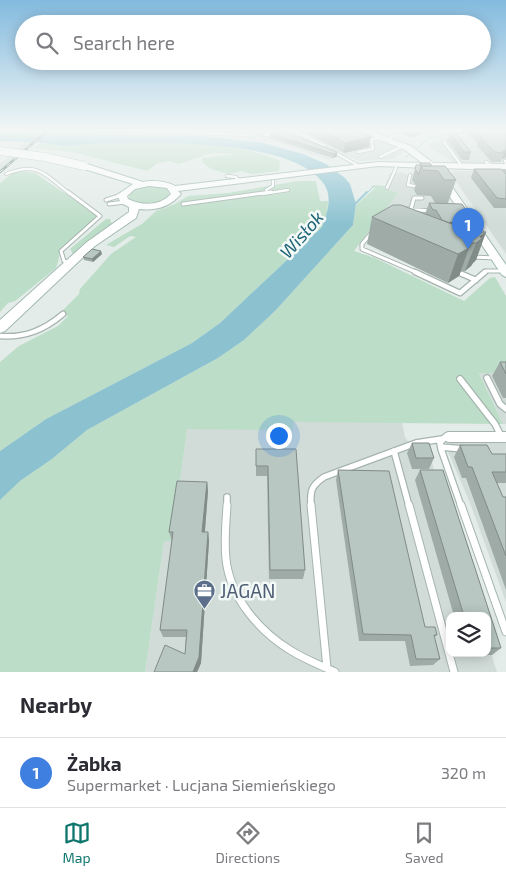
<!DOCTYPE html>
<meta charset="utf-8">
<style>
body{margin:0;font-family:"Exo 2",sans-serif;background:#f7f7f7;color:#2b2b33}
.controls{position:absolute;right:15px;bottom:15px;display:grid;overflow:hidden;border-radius:10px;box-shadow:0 2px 12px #0003}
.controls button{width:45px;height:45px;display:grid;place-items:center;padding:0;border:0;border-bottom:1px solid #e1e1e2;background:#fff;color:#2b2b33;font:25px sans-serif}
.you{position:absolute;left:278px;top:435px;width:18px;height:18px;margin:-12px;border:4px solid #fff;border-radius:50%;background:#1a73e8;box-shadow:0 0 0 8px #1a73e833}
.badge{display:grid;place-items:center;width:32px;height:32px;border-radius:50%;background:#0f766e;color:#fff;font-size:16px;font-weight:700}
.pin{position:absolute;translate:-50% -41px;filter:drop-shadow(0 1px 2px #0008)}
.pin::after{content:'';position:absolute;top:26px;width:18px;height:15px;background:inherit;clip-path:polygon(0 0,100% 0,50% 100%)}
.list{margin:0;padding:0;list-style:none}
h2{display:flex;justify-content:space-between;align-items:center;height:65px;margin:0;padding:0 20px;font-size:21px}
h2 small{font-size:16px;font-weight:400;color:#7c7c81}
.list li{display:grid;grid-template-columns:32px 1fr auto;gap:15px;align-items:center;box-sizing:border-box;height:70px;padding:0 20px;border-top:1px solid #e1e1e2}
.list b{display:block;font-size:19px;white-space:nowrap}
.list p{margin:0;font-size:16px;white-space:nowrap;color:#7c7c81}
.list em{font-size:16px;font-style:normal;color:#7c7c81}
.icon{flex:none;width:28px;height:28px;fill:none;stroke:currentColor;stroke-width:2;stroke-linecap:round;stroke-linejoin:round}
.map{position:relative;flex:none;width:506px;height:672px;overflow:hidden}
.search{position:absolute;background:#fff;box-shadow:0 2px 12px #0003;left:15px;right:15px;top:15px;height:55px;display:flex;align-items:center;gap:12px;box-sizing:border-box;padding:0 18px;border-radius:28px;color:#7c7c81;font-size:19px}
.sheet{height:135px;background:#fff}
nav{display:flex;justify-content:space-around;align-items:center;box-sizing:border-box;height:70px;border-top:1px solid #e1e1e2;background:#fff;font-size:14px;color:#7c7c81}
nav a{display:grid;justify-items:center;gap:2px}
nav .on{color:#0f766e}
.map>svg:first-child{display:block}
.built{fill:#d1dcd8}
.green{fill:#bcddc7}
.water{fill:#8cc2d0}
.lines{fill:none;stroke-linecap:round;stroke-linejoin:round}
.stream-far1{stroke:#8cc2d0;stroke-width:1}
.stream{stroke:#8cc2d0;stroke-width:2}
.lane-far4-casing{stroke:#a6b4af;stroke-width:4}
.lane-far3-casing{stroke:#a6b4af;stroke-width:5}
.lane-far2-casing{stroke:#a6b4af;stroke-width:7}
.lane-far1-casing{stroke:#a6b4af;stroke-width:8}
.lane-casing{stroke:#a6b4af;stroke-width:9}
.street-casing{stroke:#a6b4af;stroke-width:2}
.secondary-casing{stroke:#a1b8b1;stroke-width:2}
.lane-far4{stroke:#fff;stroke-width:2.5}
.lane-far3{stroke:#fff;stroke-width:3}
.lane-far2{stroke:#fff;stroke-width:4.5}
.lane-far1{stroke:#fff;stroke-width:5.5}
.lane{stroke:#fff;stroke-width:7}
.street{fill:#fff;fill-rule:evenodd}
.secondary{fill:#fff;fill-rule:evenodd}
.rail-casing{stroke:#5d7973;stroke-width:2.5}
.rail{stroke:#f3f9f6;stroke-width:1;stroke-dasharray:4.5;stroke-linecap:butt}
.secondary-bridge-casing{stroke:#a1b8b1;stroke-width:9;stroke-linecap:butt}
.secondary-bridge{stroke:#fff;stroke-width:8}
.wall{fill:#9eaba7}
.shaded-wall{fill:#818b88}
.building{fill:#b8c7c2;stroke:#818b88}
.labels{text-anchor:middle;stroke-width:5;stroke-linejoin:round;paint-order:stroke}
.water-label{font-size:18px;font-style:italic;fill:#1e6478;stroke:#f3f9f6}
.near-service-label{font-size:19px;fill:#4e5e75;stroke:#f3f9f6;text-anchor:start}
</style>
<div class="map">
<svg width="506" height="672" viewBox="0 0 506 672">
<rect width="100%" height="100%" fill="#e3ece8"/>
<path class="built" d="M0 130H352L388 143 403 151 394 159 359 161 336 151 332 153 339 156 330 160 279 143 187 133 0 134Z
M506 134V162L455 163 428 147 431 143 452 137Z
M25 142H36L0 173V164Z
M454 171H506V254L451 174Z
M404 172V174L429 173 457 217 411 212 372 225 398 193 384 189 390 173Z
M479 372 506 373V424H503Z
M293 422H402L405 437 416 453H429L479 616H450V653H487V641L497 672H145L164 541 172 540 187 429H293Z
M452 442 506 443V602L470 503 448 452 447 445Z"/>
<path class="green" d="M41 143C49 144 57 145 64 146 73 147 82 144 91 144 146 143 230 137 280 161L279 171 252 174 241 171 229 174 211 169 203 163 202 158 237 154 212 153 179 164 169 161 158 163 147 171 73 152 35 148Z
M18 170 35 173 98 216 59 250V258L56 268 15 301 8 303 0 312V183L10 175 9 173Z
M298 181H316L320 201H328L327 214 322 227 220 323 192 343 46 419 0 451V362L19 346 58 326 68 316 60 313 79 294 80 289 111 254 136 237 130 236 114 247 106 245 142 224 156 211 175 204 188 196 228 193Z
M373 185 385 186V189L398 193 354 251 375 258 464 301 490 278 495 277 506 296V373H479L503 424 293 422V430L187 429 172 541H164L145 672H0V500L20 481 52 459 87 430 218 358 244 340 276 310 353 225 356 205 375 188 371 187Z
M147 186 162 187 168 190 169 195C159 205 140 207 129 198V195L134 190Z
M106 219H110L112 225 82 245 73 254 70 249Z"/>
<path class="water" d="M0 134 205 136 264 143 303 154 326 164 345 178 350 184 356 204 353 225 276 310 244 340 218 358 87 430 52 459 20 481 0 500V451L46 419 192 343 220 323 322 227C327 214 333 197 324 184 290 136 145 143 91 144 83 144 75 146 68 146 61 146 53 144 45 143 30 142 15 141 0 141Z"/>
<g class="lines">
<path class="stream-far1" d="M406 157 429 138 469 132
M366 194 373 187"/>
<path class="stream" d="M354 205 367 192"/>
<defs>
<path id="lane-far4" d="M113 130 250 135
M303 130 296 132 325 146
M265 135 275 134
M387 139 396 135
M367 141 382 137
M444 142 462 166
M332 151 359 166
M358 152 373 149 371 140
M380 157 403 146
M505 161 506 163
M486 162 493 167
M6 174C39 161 45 175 70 194
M410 175 408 185 420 187
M227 176 236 177 240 182
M387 188 396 168
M266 190 273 186V181
M262 194 288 190"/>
<path id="lane-far3" d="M68 192 100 216 61 251 64 261 70 263
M106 200 122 195
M109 204 125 202
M183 204 271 192
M406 209 431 211
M411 209 414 198H422
M373 231 362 244V249L418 273
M473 257 495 258
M483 273 486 271H504"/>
<path id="lane-far2" d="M415 272 460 293 485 272
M462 274 476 280
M0 336C25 338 44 330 63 314"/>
<path id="lane-far1" d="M487 378 500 404 506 409
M460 379 495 424 501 436
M444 438 440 443 441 449 461 506
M441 447 463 449
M394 451 409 506
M227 506V497
M311 506C310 491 311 486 324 477L416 443 442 439"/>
<path id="lane" d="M227 505C226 523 224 541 226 559 230 597 258 630 290 650 304 659 320 665 335 672
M311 505 327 668
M409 505 454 672
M461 505 506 632"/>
<path id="street" d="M448 432H506V442H448L444 440 443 437 444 434Z"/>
<path id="secondary" d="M357 130H368L411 146 433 163 506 164V170L439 168 506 265V277L502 275 432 170 429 168 378 166 178 191 181 194C170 207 155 211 139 209L136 218 95 246 5 331 0 333V320L87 242 129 212V207L121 203 117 195 133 184 81 168V164H87L143 182C152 180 167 181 175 186L378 162 422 163 405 150ZM149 186 167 188 171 194C160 206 142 206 128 199L127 196 135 189Z"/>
</defs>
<use href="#lane-far4" class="lane-far4-casing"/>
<use href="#lane-far3" class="lane-far3-casing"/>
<use href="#lane-far2" class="lane-far2-casing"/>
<use href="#lane-far1" class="lane-far1-casing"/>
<use href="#lane" class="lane-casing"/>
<use href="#street" class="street-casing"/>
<use href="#secondary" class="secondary-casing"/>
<use href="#lane-far4" class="lane-far4"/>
<use href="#lane-far3" class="lane-far3"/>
<use href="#lane-far2" class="lane-far2"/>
<use href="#lane-far1" class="lane-far1"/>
<use href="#lane" class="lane"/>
<use href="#street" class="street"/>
<use href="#secondary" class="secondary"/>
<defs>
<path id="rail" d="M0 172 48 130"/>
</defs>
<use href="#rail" class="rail-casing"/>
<use href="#rail" class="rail"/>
<defs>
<path id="secondary-bridge" d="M0 151 45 157 84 166"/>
</defs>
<use href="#secondary-bridge" class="secondary-bridge-casing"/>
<use href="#secondary-bridge" class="secondary-bridge"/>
</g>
<path class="wall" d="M235 130H243V132L235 131Z
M306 130H355L371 136 369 147 344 153 305 132Z
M427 130 414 137H410L391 131Z
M465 130H504L506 132V159L505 158 502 159 501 162H492L477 146 478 144Z
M449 132 471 152 469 160H462L447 140Z
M270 134 337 152V156L333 158 270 138Z
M420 163 432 166 456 180 448 203 481 232H486L476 260 473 263 471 266 465 271H461L459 276 448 283 367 244 372 217 425 214 429 203H435L431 196 417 195 414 190 416 184H415L412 180 416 165H419Z
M474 169 502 170V169H506V208H494L471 178Z
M102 254 93 262 84 260 83 257Z
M500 362H506V398H503L492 376Z
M412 443 434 458 429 469H412L407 453Z
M460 445 492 454H506V483H497L503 497H506V590L466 478H462L454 457Z
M256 449H296L305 570 303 579H269L267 476H256Z
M338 470 425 627 437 635 434 637 440 659 433 665 410 666 405 641H359L336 480Z
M420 470H443L501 648 492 655H465L464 653H487V616H454L415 480Z
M207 482 208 491 205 532H208L209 541 201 663 197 672H154L185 654 186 637H163L160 630 172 541 169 532Z"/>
<path class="shaded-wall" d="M416 130H427L414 137Z
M434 130H451L433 132Z
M371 136 369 147 344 153 345 143Z
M506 150V154L505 158 502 159 504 153 503 151Z
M337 152V156L333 158 334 154Z
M486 232 476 260 473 263 471 266 465 271 476 243 480 237Z
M469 248 459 276 448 283 458 254Z
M101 251 102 254 93 262 92 259Z
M207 482 208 491 204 541 202 532Z
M208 532 209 541 201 663 197 672H193Z"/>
<path class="building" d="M322 130H355L371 136 345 143Z
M452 130H453L471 152H464L449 132Z
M477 130H504L506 132V150L503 151 504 153 495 152 480 137H483Z
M286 132 337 152 334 154 270 134Z
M420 163H430L432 166H421L419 174H418L415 169 416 165H421Z
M421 166H445L456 180H444L438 171 423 170Z
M474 169H501L506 174V199L497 198Z
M429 203 462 204 481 232H477L450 222V223L442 220 436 210H433Z
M393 205H401L452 224 450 222 477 232H486L480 237 482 238 476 243H470L469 248 458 254 372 217Z
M92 249 101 251 92 259 83 257Z
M500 362H506V374Z
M412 443H429L434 458H416Z
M460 445H487L492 454H506V472H492L503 497H506V556L472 467H468Z
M256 449H296L305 570H270L268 466H256Z
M338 470 389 471 425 627H435L437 635H434L440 659H416L411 635 363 634Z
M420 470H443L501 648H487V616H464Z
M177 481 207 482 202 532H208L199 657 193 672H154L165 645 185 654 187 630H160L173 532H169Z"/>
<linearGradient id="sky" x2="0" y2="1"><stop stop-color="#83bade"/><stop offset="0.58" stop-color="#f2f6f5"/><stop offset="1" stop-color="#f2f6f5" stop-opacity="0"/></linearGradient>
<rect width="506" height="224" fill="url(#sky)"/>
<defs>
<symbol id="office-pin" viewBox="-11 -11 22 30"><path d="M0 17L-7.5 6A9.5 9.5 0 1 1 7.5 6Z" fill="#5c6f8a" stroke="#f3f9f6"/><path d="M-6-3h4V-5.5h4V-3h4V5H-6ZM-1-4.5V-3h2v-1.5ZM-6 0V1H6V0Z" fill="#fff"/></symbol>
</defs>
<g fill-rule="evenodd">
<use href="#office-pin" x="192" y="578" width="25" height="34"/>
</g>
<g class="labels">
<g class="water-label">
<text transform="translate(302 235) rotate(-49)" y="6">Wisłok</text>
</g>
<g class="near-service-label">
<text x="220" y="598">JAGAN</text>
</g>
</g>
</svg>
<div class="controls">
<button><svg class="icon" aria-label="layers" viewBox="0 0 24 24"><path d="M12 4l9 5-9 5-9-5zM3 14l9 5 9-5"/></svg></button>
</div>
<div class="you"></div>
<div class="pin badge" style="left:468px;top:249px;background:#3f7fe0">1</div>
<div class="search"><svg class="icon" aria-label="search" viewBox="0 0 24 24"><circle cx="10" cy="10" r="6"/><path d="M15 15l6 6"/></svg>Search here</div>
</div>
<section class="sheet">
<h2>Nearby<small></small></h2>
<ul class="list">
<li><span class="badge" style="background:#3f7fe0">1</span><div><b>Żabka</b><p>Supermarket · Lucjana Siemieńskiego</p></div><em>320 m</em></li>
</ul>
</section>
<nav>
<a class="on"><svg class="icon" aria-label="map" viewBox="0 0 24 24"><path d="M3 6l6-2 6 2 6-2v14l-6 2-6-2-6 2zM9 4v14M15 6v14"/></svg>Map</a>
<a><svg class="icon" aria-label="directions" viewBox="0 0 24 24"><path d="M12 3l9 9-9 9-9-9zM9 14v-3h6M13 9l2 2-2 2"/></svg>Directions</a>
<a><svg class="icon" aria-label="saved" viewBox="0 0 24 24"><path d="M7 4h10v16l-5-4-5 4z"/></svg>Saved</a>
</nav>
